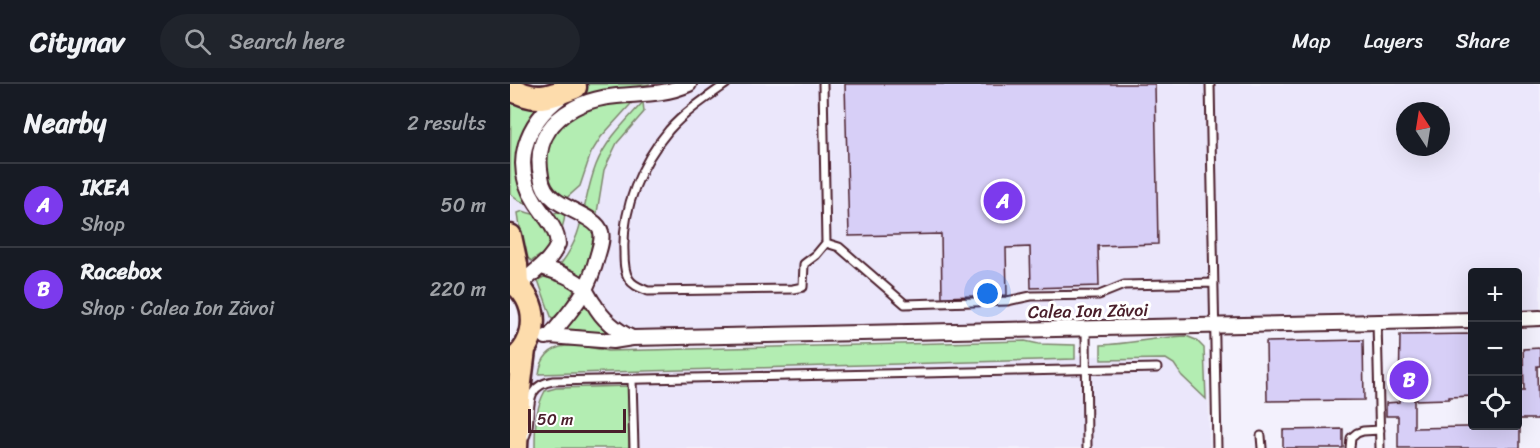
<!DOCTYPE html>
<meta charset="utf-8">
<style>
body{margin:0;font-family:Sriracha,sans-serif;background:#20242c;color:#f1f3f6}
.controls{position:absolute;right:18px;bottom:18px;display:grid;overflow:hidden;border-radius:6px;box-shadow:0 6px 24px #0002}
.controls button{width:54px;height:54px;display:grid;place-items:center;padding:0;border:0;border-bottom:2px solid #363941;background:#171b24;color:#f1f3f6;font:30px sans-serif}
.compass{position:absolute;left:886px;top:18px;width:54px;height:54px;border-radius:50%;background:#171b24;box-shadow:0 6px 24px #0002;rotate:348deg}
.scale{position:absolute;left:18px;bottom:15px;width:98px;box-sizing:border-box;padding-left:6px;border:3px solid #4a1f2b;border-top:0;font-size:16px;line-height:21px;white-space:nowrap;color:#4a1f2b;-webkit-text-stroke:4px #fff;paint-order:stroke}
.you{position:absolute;left:478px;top:210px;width:21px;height:21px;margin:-15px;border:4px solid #fff;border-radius:50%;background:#1a73e8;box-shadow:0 0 0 9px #1a73e833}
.badge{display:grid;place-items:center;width:39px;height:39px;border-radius:50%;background:#7c3aed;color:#fff;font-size:20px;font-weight:700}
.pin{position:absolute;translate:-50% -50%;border:3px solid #fff;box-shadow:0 2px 6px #0006}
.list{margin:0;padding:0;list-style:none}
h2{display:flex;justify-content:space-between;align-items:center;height:78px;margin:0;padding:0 24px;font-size:26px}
h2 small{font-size:20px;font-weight:400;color:#9ea1a6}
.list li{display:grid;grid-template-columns:39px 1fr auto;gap:18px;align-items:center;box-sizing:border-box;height:84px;padding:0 24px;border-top:2px solid #363941}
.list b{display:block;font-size:22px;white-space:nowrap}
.list p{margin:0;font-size:20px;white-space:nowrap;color:#9ea1a6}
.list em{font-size:20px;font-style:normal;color:#9ea1a6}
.icon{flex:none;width:33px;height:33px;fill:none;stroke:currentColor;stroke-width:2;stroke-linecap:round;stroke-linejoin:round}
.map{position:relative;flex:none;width:1030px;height:364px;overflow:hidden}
header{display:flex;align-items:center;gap:36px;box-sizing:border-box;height:84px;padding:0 30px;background:#171b24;border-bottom:2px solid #363941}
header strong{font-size:28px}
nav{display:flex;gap:33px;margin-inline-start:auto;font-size:21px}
.search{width:420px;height:54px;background:#20242c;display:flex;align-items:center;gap:15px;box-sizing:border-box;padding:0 21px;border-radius:33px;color:#9ea1a6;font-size:22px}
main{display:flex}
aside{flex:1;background:#171b24}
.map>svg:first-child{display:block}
.built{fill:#ebe7fb;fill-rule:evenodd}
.green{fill:#b3edb2;stroke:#7e866e;stroke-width:1.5}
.building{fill:#d7cff7;stroke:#4a1f2b;stroke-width:1.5}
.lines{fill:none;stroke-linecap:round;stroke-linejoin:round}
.service-casing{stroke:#4a1f2b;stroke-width:11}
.minor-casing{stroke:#4a1f2b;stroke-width:18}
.trunk-casing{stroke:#4a1f2b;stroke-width:27}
.service{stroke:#fff;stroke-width:7}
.minor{stroke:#fff;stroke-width:14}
.trunk{stroke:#fddcac;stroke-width:22}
.labels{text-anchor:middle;stroke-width:6;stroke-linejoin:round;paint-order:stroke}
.street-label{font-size:18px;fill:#4a1f2b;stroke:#fff}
</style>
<header>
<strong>Citynav</strong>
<div class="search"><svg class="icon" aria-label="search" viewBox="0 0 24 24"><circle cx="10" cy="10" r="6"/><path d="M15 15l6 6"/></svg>Search here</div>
<nav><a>Map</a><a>Layers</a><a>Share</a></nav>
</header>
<main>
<aside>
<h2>Nearby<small>2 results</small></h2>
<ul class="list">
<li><span class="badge">A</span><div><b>IKEA</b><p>Shop</p></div><em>50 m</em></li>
<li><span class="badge">B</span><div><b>Racebox</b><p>Shop · Calea Ion Zăvoi</p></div><em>220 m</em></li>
</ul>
</aside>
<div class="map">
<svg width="1030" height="364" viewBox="0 0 1030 364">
<rect width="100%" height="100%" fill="#f3f1fd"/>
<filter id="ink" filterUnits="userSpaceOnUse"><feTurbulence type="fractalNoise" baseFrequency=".0167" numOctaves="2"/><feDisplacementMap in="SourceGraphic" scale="12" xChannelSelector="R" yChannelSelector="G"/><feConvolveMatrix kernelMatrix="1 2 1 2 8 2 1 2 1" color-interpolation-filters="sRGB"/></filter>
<g filter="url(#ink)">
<path class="built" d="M0 0H1030V234L1008 235V189H963L962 236 40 252 14 266 22 251 0 152ZM895 27H931V63H895Z
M698 270 699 364H18L19 281Z"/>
<path class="green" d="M1 0H139L91 53 81 69 70 102 53 117 40 123H26L10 117 0 109Z
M133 18 134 28 107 59 94 86 78 184 73 194 57 183 50 181C76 148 72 117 86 81 96 56 116 37 133 18Z
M13 127C26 132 37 133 50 127L55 129C54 150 40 166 22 177L17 174 12 155 8 129Z
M34 193 57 199 65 205 53 225 42 235 28 196Z
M73 217 99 247 98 251 68 246 52 248Z
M676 252 686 256 694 264 696 315 672 292 664 280 656 275 591 276V261C620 260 647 253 676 252Z
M515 257 529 260 565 261V275L29 290C34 252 72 261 98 267Z
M118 302 119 364H25C25 344 25 325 35 307L46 304Z"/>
<path class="building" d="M335 0H645L648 160 588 162 589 202 521 204 520 163 496 164 497 211 432 213 431 150 339 152Z
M962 250 963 312 939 313V315L904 316V344L1010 342V364H888V332H876V319L889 318 890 251Z
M853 256 854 316 757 317 756 258Z
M1030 264V282H1027L1028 335H1008V307H1014L1013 265Z
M833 345V364H773V346Z"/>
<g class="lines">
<defs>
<path id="service" d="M216 0C196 14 175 28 159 46 131 79 112 124 114 168 114 177 114 188 119 195 123 202 131 204 138 207L283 205 293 203 294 180 306 171 316 159 313 0
M700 0 707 364
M316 159 329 163 395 220 497 217 521 212 589 211 614 201 704 199
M867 238 870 364
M576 245 577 364
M122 296 124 364
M751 352 752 364
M13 357C27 334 7 303 43 297L647 284
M840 364 841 354 847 349 853 347 870 346"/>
<path id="minor" d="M32 183C47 188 63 193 74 204 78 209 80 215 84 220 93 236 105 246 122 254
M9 203C22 187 40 180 48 160 47 144 35 133 26 119 0 80 16 39 51 13
M1008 235 1030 234
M40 252 103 257 122 254 963 236
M36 253 40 252C65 222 78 209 88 170 90 163 93 155 91 148 88 134 55 125 44 115 36 109 32 101 31 92 25 61 37 39 64 24 103 3 140 18 179 0"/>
<path id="trunk" d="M0 4C25 19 39 13 65 3
M0 152 6 180 7 201
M0 196C31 217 30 258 0 279
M6 364 8 314 14 266"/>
</defs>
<use href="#service" class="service-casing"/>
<use href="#minor" class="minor-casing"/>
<use href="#trunk" class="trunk-casing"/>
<use href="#service" class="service"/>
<use href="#minor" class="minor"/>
<use href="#trunk" class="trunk"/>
</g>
</g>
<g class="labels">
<g class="street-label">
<text transform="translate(578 227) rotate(-1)" y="6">Calea Ion Zăvoi</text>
</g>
</g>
</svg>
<div class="controls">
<button>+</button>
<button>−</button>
<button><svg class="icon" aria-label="locate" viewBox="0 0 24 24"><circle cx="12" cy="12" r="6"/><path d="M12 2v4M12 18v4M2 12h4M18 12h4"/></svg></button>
</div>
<svg class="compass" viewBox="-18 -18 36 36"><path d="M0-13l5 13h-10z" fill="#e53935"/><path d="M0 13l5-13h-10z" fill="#9ea1a6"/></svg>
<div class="scale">50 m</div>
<div class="you"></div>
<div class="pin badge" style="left:493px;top:117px">A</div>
<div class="pin badge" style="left:899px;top:296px">B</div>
</div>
</main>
